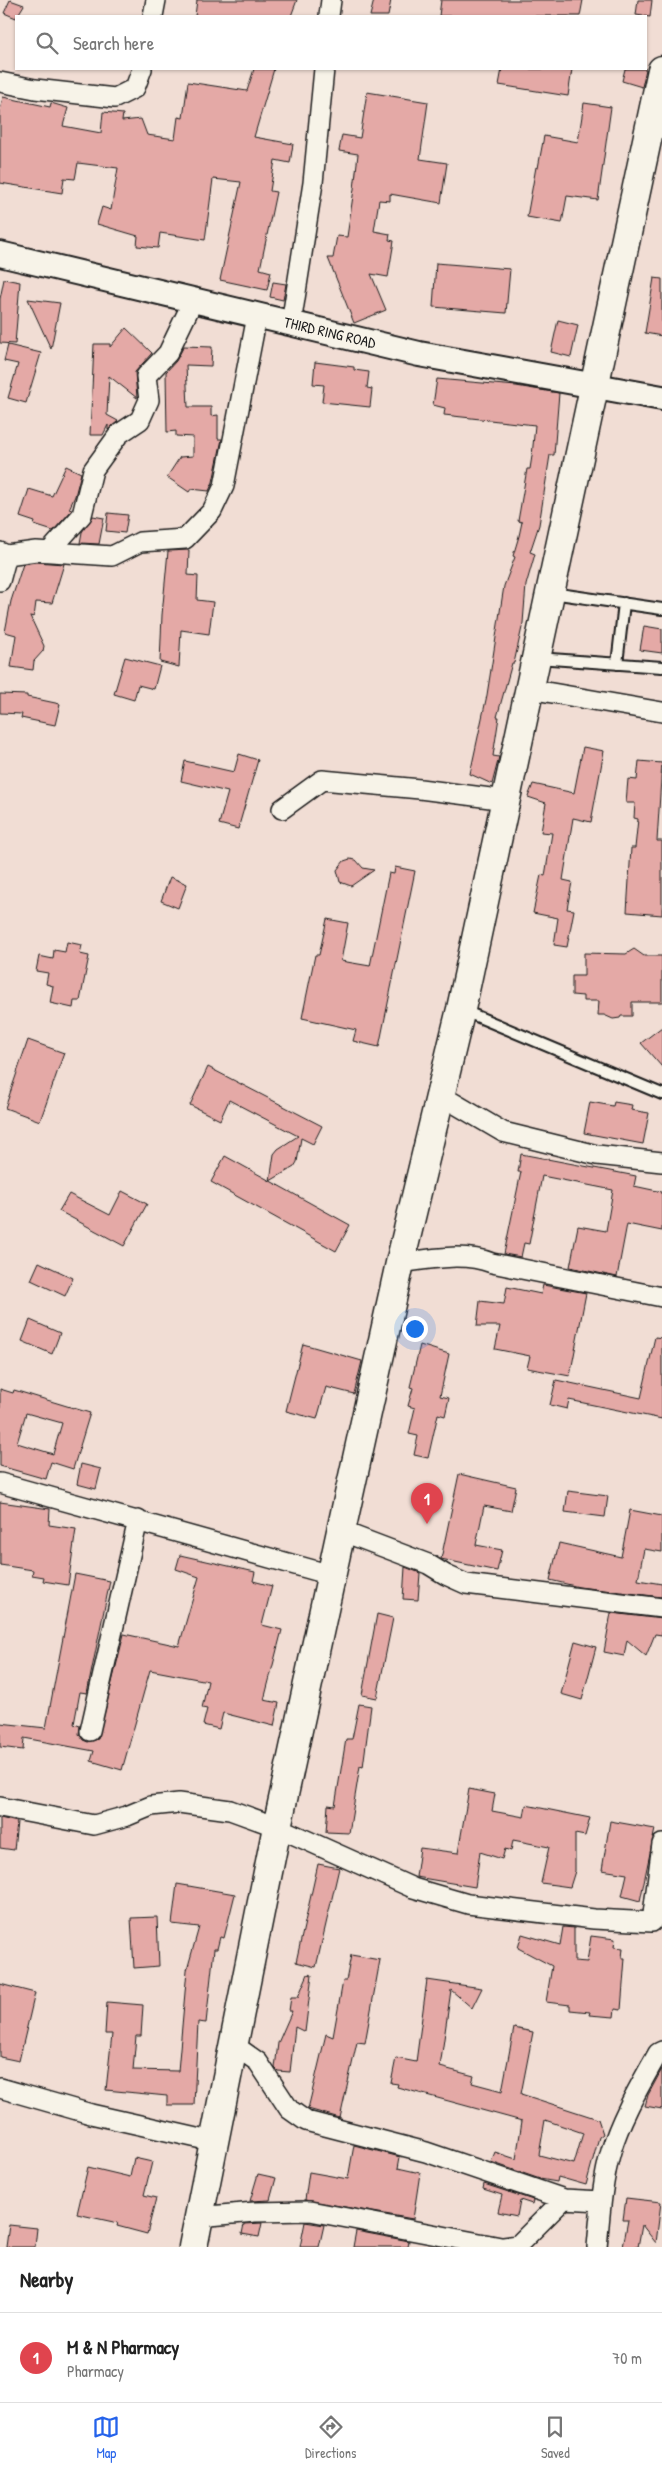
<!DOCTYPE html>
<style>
body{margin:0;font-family:"Patrick Hand",sans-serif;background:#f6f6f6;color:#222}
.you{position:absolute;left:414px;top:1328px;width:18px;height:18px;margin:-12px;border:4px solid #fff;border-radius:50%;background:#1a73e8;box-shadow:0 0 0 8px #1a73e833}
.badge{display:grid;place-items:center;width:32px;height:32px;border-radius:50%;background:#2563eb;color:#fff;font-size:16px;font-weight:700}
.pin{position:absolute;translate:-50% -41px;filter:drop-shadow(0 1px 2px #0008)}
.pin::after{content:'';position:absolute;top:26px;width:18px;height:15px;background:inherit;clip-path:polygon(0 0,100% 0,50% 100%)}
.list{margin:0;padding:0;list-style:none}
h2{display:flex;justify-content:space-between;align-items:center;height:65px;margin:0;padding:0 20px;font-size:21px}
h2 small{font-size:16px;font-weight:400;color:#767676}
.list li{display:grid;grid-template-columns:32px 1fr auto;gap:15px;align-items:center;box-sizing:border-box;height:90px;padding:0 20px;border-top:1px solid #e0e0e0}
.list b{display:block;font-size:19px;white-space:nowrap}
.list p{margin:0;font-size:16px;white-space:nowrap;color:#767676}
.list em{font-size:16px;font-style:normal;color:#767676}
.icon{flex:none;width:28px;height:28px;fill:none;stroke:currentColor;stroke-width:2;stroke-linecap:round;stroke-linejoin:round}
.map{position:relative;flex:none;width:662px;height:2247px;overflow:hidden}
.search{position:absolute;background:#fff;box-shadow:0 1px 4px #0004;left:15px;right:15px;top:15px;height:55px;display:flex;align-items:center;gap:12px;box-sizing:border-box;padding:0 18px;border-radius:0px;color:#767676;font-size:19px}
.sheet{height:155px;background:#fff}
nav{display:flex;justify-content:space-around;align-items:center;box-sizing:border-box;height:70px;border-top:1px solid #e0e0e0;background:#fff;font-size:14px;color:#767676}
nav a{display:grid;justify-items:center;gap:2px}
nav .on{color:#2563eb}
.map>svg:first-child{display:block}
.building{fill:#e4a9a6;stroke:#1c1c1c;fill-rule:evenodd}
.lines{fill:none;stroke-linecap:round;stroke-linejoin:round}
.service-casing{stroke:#1c1c1c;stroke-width:14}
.minor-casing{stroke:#1c1c1c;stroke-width:22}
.tertiary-casing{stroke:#1c1c1c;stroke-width:28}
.trunk-casing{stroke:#1c1c1c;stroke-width:31}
.service{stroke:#f7f3e8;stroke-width:10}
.minor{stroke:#f7f3e8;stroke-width:19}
.tertiary{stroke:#f7f3e8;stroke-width:24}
.trunk{stroke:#f7f3e8;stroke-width:28}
.labels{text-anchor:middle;stroke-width:4.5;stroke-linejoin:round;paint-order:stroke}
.street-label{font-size:15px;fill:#1c1c1c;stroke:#f7f3e8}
</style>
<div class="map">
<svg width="662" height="2247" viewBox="0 0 662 2247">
<rect width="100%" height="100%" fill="#f1ddd4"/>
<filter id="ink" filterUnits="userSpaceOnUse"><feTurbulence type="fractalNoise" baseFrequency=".02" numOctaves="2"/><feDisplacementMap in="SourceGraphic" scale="10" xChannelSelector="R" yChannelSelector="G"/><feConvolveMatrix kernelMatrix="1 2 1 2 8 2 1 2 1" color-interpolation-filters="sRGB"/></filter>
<g filter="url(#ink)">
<path class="building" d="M10 0 24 5 16 18 4 13Z
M197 0H297L291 16H195Z
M374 0H391L388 16H370Z
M441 0H583L580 16H439Z
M638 0H652L650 17 636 15Z
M254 69H274L254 137 293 144 290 163 275 160 270 191 276 192 260 269 271 272 267 290 220 280 241 182 213 179 205 240 160 233 158 248 137 246 138 236 97 224 102 207 111 210 118 168 78 163 75 179 64 178 62 193 0 183V111L3 97 50 107 51 103 68 108 63 126 101 133 103 112 123 114 122 121 141 119 147 135 175 139 178 117 183 118 188 82 247 91Z
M502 69H572L568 96 499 85Z
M625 69H646L642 87 622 81Z
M367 92 428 102 420 159 447 163 441 203 390 194V201L379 200 374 231 390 234 389 240 394 241 388 277 371 274 386 310 354 323 328 258H333L337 236 347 237 354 189 358 154 339 151 342 135 360 138Z
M584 103 611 107 598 200 567 196 562 223 527 217 536 167 538 168 544 136 578 142Z
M436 263 510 269 506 313 433 307Z
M654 278 662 279V336L645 333Z
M4 279 20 282 15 344 0 343V299Z
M273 282 286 284 283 300 270 297Z
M28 299 60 303 51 349Z
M558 320 578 325 571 357 551 352Z
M126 328 152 353 135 372 137 398 109 376 107 415 118 421 108 430V425L103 435H90L94 344H110V347Z
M8 345 41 353 26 403 8 398 18 364 4 361Z
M184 346 212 347 211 366 186 365 188 407H211V416L218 415V439H222L213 482 209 491 191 489 189 492 167 477 180 457 193 456V437L176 436V431L167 432 166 372 176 361Z
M315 362 354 367V370L369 372 367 388 372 389 370 407 322 402 324 385 313 384Z
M437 379 516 386 559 393 554 455H550L539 525 530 552 535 554 526 585 523 623 514 663H512L497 717H499L493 756 499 757 492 784 470 774 487 695 504 586 515 557 513 556 519 536 522 522 518 521 527 469H530L532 456 535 425 444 415 445 408 433 405Z
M66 466 81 473 75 496 69 509 72 510 53 531 34 525 35 522 20 517 29 489 52 496Z
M108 513 128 515 125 533 106 531Z
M93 516 104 518 99 544 80 543 82 532Z
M189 550 188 575 198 576 197 600 213 602 209 634 181 630 179 667 160 662 162 615 168 551Z
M36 562 64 564 52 603 36 602 34 617 30 616 44 646 43 651 34 661 33 670 11 667 16 635 5 632 11 601 23 564Z
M644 626 662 629V653L640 650Z
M125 657 160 666 154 689 138 685 134 700 114 694Z
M0 694 27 695V697L60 704 55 725 21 718 22 714 0 713Z
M583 747 604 751 591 822 573 818 563 880 572 882 567 909 574 910 567 947 554 945 558 918 533 913 541 875 545 876 552 833 541 832 546 803 528 797 533 784 574 793Z
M239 754 258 760 238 829 219 824 228 792 181 781 185 761 234 772Z
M639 761 662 763 657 841H662V915L627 912 631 848H635L638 819 634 818 635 803H626L628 779 637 780Z
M350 859 356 860 363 868 374 870 351 886 340 882 337 870 344 861Z
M395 867 415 871 379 1047 353 1041 356 1030 302 1018 315 955H319L327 919 348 923 341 961 370 966 389 873 394 874Z
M170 877 187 884 178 908 161 901Z
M67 942 82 945 80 954 89 956 80 1001H74L73 1008 50 1003 53 986 46 984 48 973 36 971 39 956 53 959 54 950 65 952Z
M634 949 644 956H662V1002H632V1016H621L620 1018 613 1019 604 1015H598L599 1001H583V996L572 995V976H584V953L626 954Z
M662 1027V1067L641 1043Z
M28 1040 64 1053 40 1121 5 1108Z
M208 1067 322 1126 313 1144 301 1138 297 1162 294 1167 270 1181 274 1154 278 1149 298 1136 229 1100 220 1120 190 1105Z
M590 1102 613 1106 614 1102 632 1105 631 1110 649 1113 643 1144 584 1133Z
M521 1154 636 1176 634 1186 662 1192V1231L627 1224 617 1277 570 1267 578 1226 606 1231 613 1190 542 1176 529 1244 524 1243 521 1257 504 1254 521 1172H518Z
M225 1156 350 1225 336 1251 211 1182Z
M122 1191 147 1204 124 1246 59 1211 69 1194 110 1215Z
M39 1262 73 1278 65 1296 31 1280Z
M543 1285 586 1293 570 1376 527 1368 530 1356 495 1349 500 1326H477L480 1301 504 1304 507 1287 541 1294Z
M30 1320 60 1333 52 1354 22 1341Z
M655 1337 662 1338V1419L569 1400 567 1409 550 1405 556 1380 641 1398Z
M303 1344 362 1361 354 1394 326 1387 317 1419 286 1411Z
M420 1345 449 1354 440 1396 449 1398 445 1416 438 1414 428 1458 414 1455 418 1436 409 1434 415 1408 408 1406 413 1388 410 1387Z
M0 1389 13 1393 14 1390 90 1413 73 1469 51 1462 46 1479 0 1466ZM26 1413 62 1423 53 1454 17 1443Z
M81 1464 101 1469 96 1489 77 1484Z
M459 1474 516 1487 511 1511 484 1506 476 1545 502 1550 497 1571 441 1559Z
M568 1491 608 1496 605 1517 565 1512Z
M0 1502 50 1509 49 1525 76 1529 68 1585 43 1581 44 1577 32 1575 33 1570 0 1565Z
M630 1510 662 1516V1552L644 1549 638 1580 662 1584V1597L579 1587 550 1580 559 1543 621 1557Z
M180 1555 255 1572 253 1581 272 1586 262 1625 282 1630 264 1700 279 1703 274 1726 223 1713 219 1729 203 1725 207 1709 202 1708 208 1681 150 1670 122 1770 91 1761 94 1751 24 1738 23 1750 0 1747V1723L46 1728 75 1574 110 1581 87 1693 80 1692 74 1724 80 1726 79 1734 83 1740 88 1742 98 1739 124 1634 179 1646 199 1577 176 1569Z
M405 1567 420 1573 418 1600 403 1599Z
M611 1613 662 1619V1635L655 1634 646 1656 627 1640 624 1656 604 1652Z
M377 1614 393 1618 377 1698 362 1695Z
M575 1641 596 1647 582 1700 561 1694Z
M359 1704 371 1706 363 1767 360 1766 349 1833 326 1832 328 1805 335 1806 346 1739H352Z
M469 1789 495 1794 492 1811 524 1817 526 1805 590 1818 585 1836 575 1834V1871L570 1887 541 1883 549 1847 513 1840 511 1851 505 1849 502 1859 480 1852 475 1887 416 1877 420 1848 458 1853Z
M0 1818 17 1822 14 1850 0 1848Z
M610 1821 655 1829 640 1901 622 1896 627 1874 602 1870Z
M318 1864 339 1868 316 1967 296 1962Z
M177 1884 235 1894 224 1938 220 1937 217 1949H214L206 2023 198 2022 194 2105H167V2096L106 2090 112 2034H105L107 2002 143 2005 141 2036H136L133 2070 178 2071 187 1970 199 1927 172 1924Z
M157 1917 159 1966 134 1968 131 1918Z
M563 1927 574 1928V1961L587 1962 591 1936 615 1939 614 1947 623 1948 622 1958H625L621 2010 615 2009 614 2017 589 2015 590 2012 570 2010V2005L546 2002 552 1966 518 1948 522 1934 560 1945Z
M351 1955 380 1960 365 2043 357 2042 340 2118 308 2109 326 2034 333 2037 343 1981H346Z
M308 1974 312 1975 305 2032 295 2027 290 2072 278 2071 275 2068 278 2043 292 2011H289L291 1997H298Z
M427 1980 482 1988 472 2008 451 1990 440 2067 474 2076 472 2083 502 2091 514 2028 533 2032 521 2094 598 2119 603 2134 599 2137 586 2185 558 2177 557 2182 540 2179 491 2162 495 2152 516 2159 522 2121 397 2087 398 2084 391 2083 396 2058 416 2062ZM545 2120 583 2133 574 2164 539 2155Z
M0 1984 35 1993 19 2061 0 2057Z
M662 2069V2109L645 2106 648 2095Z
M354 2145 400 2157 398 2168 420 2173 413 2219 305 2200 309 2172 348 2179Z
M134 2158 152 2162 144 2195 156 2198 147 2234 117 2226 118 2223 77 2214 88 2167 130 2177Z
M258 2174 276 2178 270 2200 250 2201Z
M484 2184 533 2200 532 2204 520 2200 517 2216 498 2212 502 2195 483 2189Z
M626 2198 661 2202 656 2243 642 2225 638 2247H623L628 2220H623Z
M305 2222 324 2225 319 2247H300Z
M262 2223 259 2237 242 2234 244 2224Z
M9 2225 37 2228 35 2247H6Z
M356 2231 409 2241 408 2247H353Z"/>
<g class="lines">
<defs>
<path id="service" d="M552 593 662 609
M537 658 662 667
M617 664 624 603
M462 1010 662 1094"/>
<path id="minor" d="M153 16 156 0
M329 16 331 0
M0 82 35 89 115 98 135 88 142 69
M291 324 313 183 324 69
M0 552 7 555 36 551 112 556 140 542 185 539 212 511 224 486 257 316
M49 552 82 515 93 470 119 434 140 420 149 400 146 376 168 353 193 301
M0 581 7 555
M529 689 662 712
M282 809 322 780 420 789 506 800
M440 1095 503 1132 597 1155 662 1162
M400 1263C429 1259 464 1252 492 1263L662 1297
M0 1483 331 1575
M341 1531 428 1564 446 1575 466 1584 662 1608
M90 1731 138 1520
M0 1807 94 1825 127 1816 151 1806 179 1803 230 1810 277 1827 413 1888 468 1904 594 1919 652 1922 662 1844
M234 2045 258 2062 289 2109 306 2121 426 2152 564 2199
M0 2088 91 2114 215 2142
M198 2217 255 2212 310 2211 501 2247
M504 2247 518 2245 564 2199 601 2201
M597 2247C600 2215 602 2182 611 2151 621 2117 641 2084 658 2053L662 2051"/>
<g id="tertiary">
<path id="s1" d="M0 254 419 354 662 398"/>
</g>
<path id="trunk" d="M193 2247 277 1827 341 1531 400 1263 461 1009 662 70"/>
</defs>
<use href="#service" class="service-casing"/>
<use href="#minor" class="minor-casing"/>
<use href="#tertiary" class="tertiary-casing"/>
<use href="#trunk" class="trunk-casing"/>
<use href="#service" class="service"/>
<use href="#minor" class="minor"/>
<use href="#tertiary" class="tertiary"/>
<use href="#trunk" class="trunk"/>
</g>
</g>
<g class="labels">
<g class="street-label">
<text dy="5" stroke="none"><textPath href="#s1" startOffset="339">THIRD RING ROAD</textPath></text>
</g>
</g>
</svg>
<div class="you"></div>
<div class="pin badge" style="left:427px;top:1524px;background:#e0444e">1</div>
<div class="search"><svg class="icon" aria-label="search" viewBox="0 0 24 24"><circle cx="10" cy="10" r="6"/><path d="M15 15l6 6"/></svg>Search here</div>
</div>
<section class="sheet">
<h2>Nearby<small></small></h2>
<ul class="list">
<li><span class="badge" style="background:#e0444e">1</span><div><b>M &amp; N Pharmacy</b><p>Pharmacy</p></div><em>70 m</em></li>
</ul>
</section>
<nav>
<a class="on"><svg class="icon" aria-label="map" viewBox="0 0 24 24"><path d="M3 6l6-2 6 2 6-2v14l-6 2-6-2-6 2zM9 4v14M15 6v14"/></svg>Map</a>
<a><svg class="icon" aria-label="directions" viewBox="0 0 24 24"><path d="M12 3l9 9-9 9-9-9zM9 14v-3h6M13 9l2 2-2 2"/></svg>Directions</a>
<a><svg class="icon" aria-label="saved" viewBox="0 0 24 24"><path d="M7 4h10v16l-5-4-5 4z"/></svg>Saved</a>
</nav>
